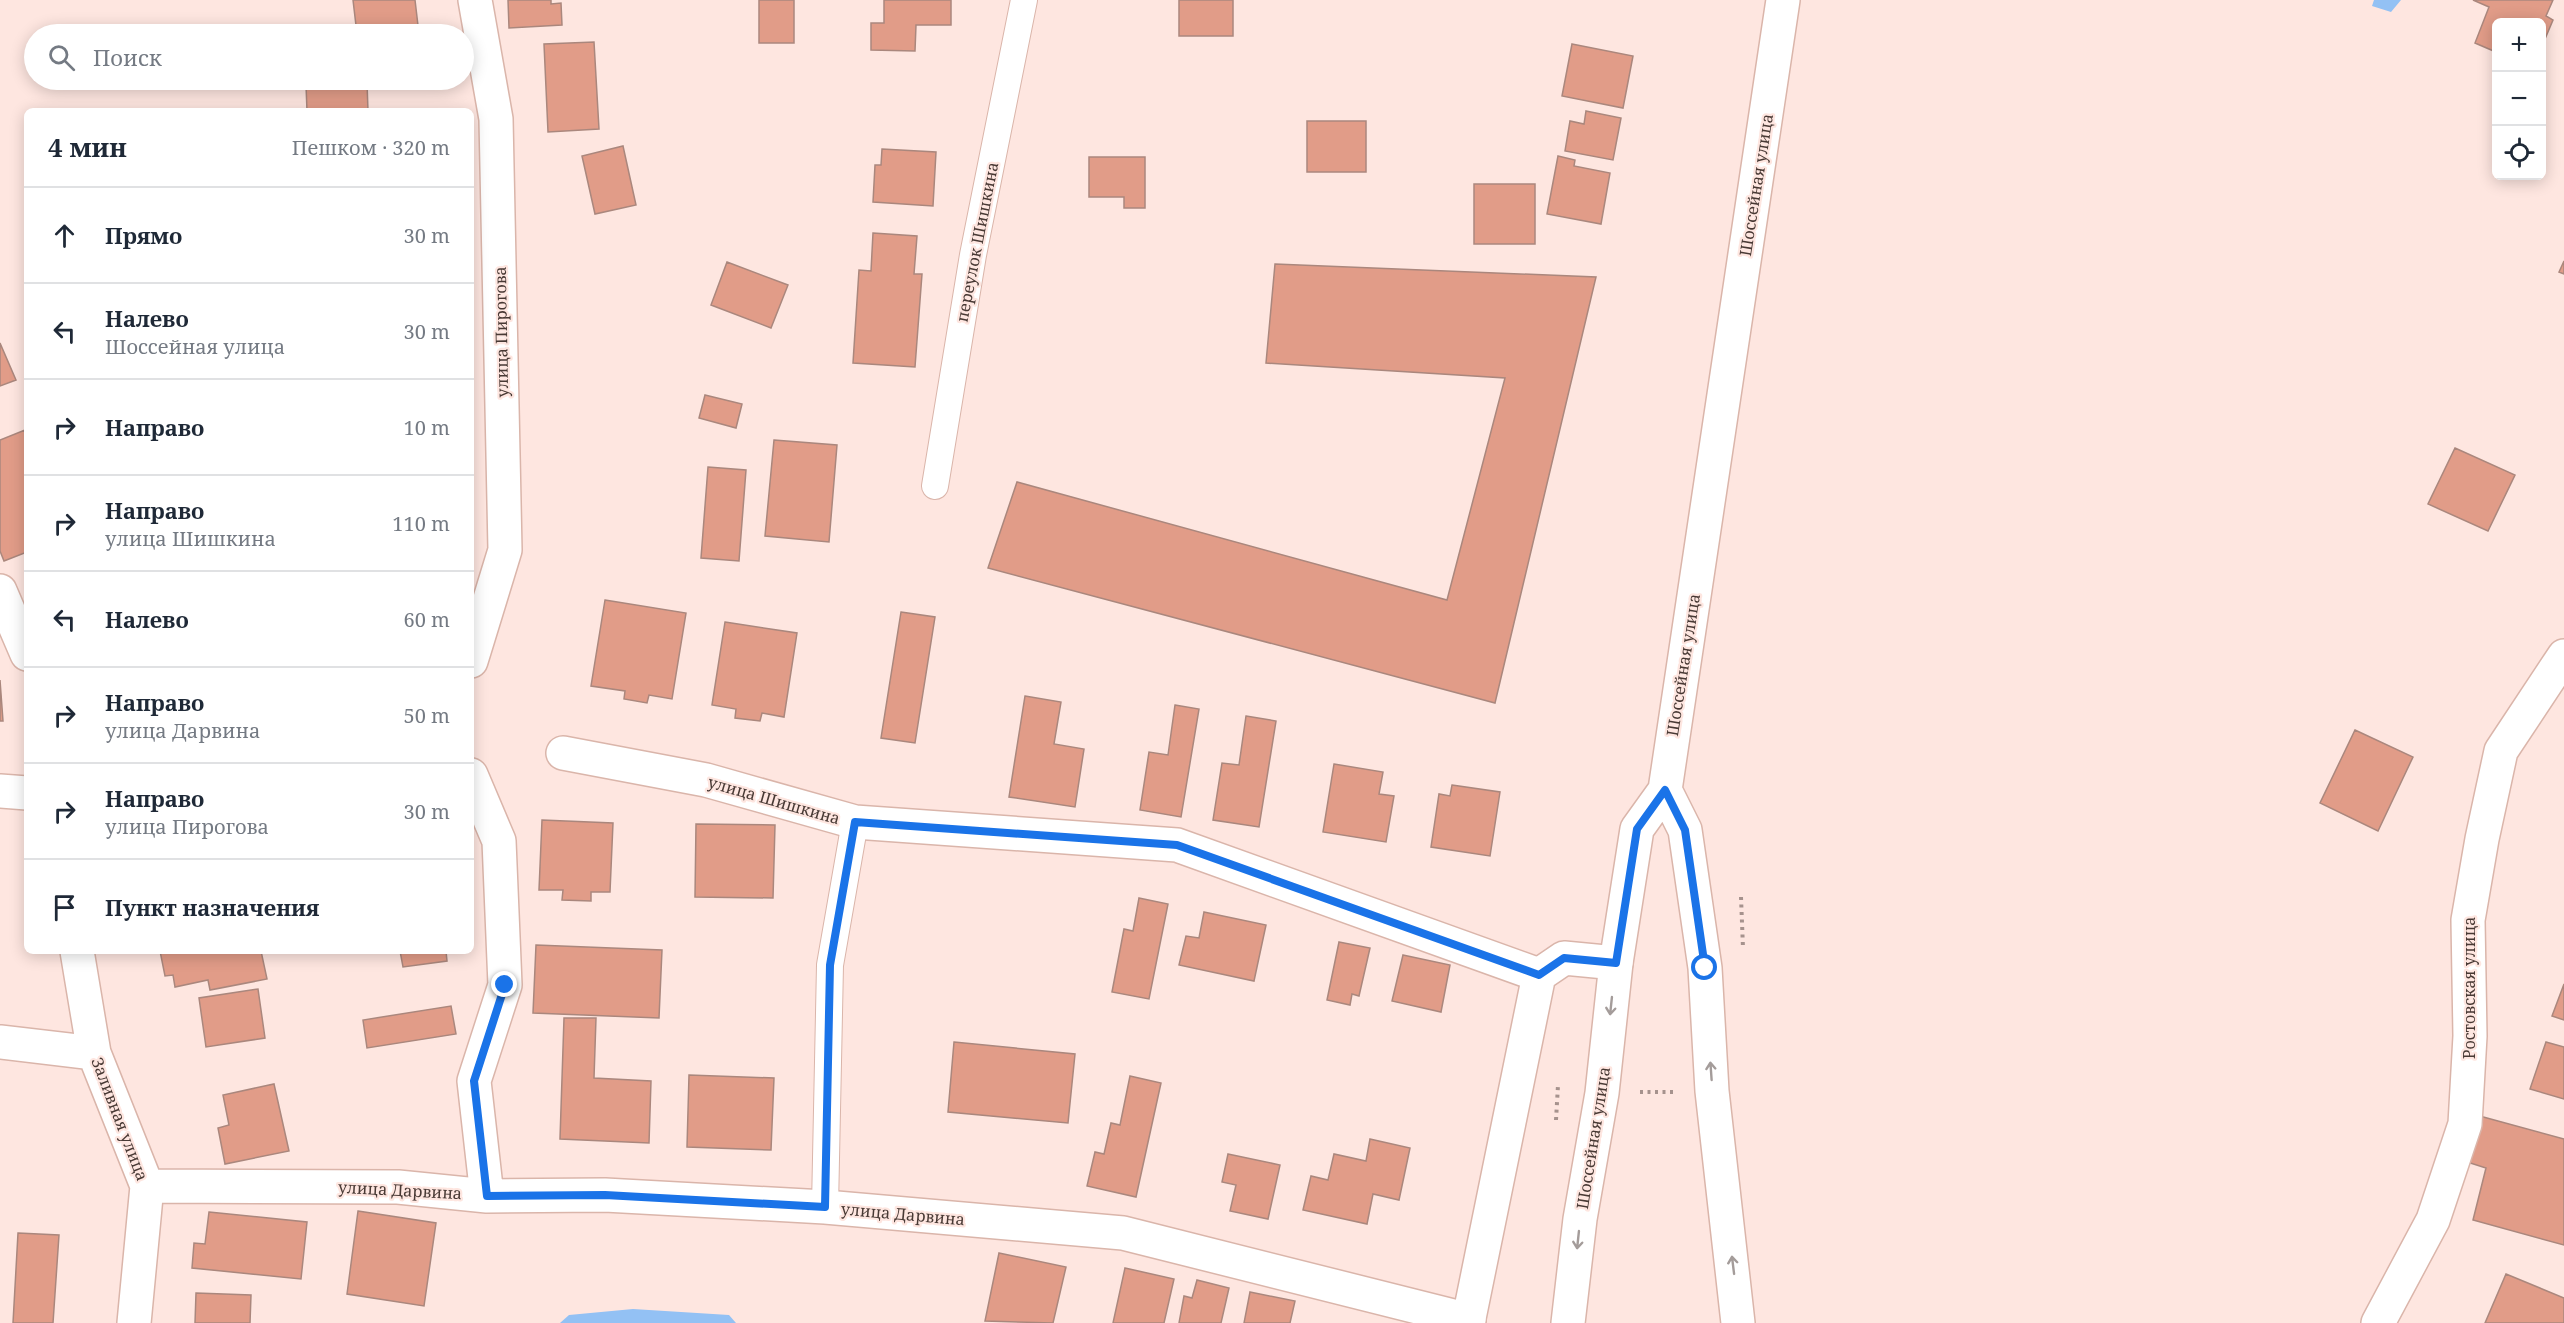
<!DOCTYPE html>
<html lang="ru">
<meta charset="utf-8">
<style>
body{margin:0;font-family:"Noto Serif",serif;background:#f6f6f7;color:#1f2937}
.controls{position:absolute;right:18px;top:18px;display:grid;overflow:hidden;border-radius:9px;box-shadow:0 3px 15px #0003}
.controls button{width:54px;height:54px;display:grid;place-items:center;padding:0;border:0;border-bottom:2px solid #e0e1e3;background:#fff;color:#1f2937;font:30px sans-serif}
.stop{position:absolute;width:18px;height:18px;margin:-14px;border:4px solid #1a73e8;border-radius:50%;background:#fff}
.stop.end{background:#1a73e8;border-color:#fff;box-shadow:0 2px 6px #0008}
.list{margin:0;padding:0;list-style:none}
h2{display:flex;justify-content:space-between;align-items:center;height:78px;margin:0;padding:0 24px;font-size:26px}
h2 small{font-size:20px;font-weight:400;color:#747a83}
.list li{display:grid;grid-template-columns:39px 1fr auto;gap:18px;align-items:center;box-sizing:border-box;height:96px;padding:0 24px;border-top:2px solid #e0e1e3}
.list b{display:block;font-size:22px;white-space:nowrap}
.list p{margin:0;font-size:20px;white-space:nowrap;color:#747a83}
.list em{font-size:20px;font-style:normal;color:#747a83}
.icon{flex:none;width:33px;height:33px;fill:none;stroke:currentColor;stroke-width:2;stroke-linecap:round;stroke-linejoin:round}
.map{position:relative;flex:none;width:2564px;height:1323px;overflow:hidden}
.search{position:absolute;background:#fff;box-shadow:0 3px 15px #0003;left:24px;top:24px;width:450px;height:66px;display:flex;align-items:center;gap:15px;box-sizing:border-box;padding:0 21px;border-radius:33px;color:#747a83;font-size:22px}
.panel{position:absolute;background:#fff;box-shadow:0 3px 15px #0003;left:24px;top:108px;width:450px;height:846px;border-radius:9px}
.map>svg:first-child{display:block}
.water{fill:#93c1f4}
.building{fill:#e19c88;stroke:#aa877d;stroke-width:1.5}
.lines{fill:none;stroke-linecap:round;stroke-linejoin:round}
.lane-casing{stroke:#dab5aa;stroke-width:28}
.street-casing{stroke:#dab5aa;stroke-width:36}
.secondary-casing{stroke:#dab5aa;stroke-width:36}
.primary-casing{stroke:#dab5aa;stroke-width:36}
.path{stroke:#a6928d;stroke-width:4;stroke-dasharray:3 4.5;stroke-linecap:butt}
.lane{stroke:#fff;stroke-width:26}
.street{stroke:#fff;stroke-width:33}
.secondary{stroke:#fff;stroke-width:33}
.primary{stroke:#fff;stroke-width:33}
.oneway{stroke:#a49c9a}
.route{stroke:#1a73e8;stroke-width:8}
.labels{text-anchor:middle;stroke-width:4.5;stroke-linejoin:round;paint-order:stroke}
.street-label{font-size:16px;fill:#483934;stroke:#fee6e0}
</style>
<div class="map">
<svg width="2564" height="1323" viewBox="0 0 2564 1323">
<rect width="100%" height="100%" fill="#fee6e0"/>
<path class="water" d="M2374 0H2401L2391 12 2372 6Z
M633 1309 729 1315 736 1323H560L569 1315Z"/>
<path class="building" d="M353 0H415L419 34H357Z
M508 0H551V4L561 3 562 25 509 28Z
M759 0H794V43H759Z
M884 0H951V25H916L915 51 871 50V23H884Z
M1179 0H1233V36H1179Z
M2473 0H2553L2546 16 2553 20 2542 46V22H2496V52L2475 43 2489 7Z
M594 42 599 129 548 132 544 44Z
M1572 44 1633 56 1623 108 1562 96Z
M367 82 368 111H307L306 85Z
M1586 111 1621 118 1613 160 1565 151 1570 121 1584 124Z
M1307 121H1366V172H1307Z
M623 146 636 205 595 214 582 156Z
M882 149 936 152 933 206 873 202 875 165H881Z
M1558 156 1575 160 1574 166 1610 173 1601 224 1547 214Z
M1089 157H1145V208H1124V197H1089Z
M1474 184H1535V244H1474Z
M873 233 917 236 914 274H922L915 367 853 363 859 270 871 271Z
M2564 261V274L2559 272Z
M727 262 788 285 771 328 711 305Z
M1275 264 1596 277 1495 703 988 568 1017 482 1447 600 1505 378 1266 363Z
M0 343 16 380 0 386Z
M705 395 742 404 736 428 699 418Z
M25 430 27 435V552L4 561 0 551V440Z
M774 440 837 445 829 542 765 536Z
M2455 448 2515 475 2488 531 2428 504Z
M708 467 746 470 739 561 701 558Z
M605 600 686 613 672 699 649 695 647 703 624 699 625 691 591 686Z
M901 612 935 617 915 743 881 738Z
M725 622 797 633 784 717 762 713 760 721 735 718 736 709 712 705Z
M0 680 3 721H0Z
M1025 696 1061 702 1054 744 1084 749 1075 807 1009 797Z
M1175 705 1199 709 1181 817 1140 810 1149 752 1168 755Z
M1246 716 1276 721 1259 827 1213 820 1222 763 1239 765Z
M2355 730 2413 757 2378 831 2320 803Z
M1334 764 1383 772 1379 794 1394 796 1386 842 1323 832Z
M1452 785 1500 792 1490 856 1431 847 1439 794 1450 796Z
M542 820 613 823 610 892H591V901L562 900 563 890H539Z
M696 824 775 825 773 898 695 897Z
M1139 898 1168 904 1149 999 1112 992 1124 929 1133 931Z
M1204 912 1266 925 1254 981 1179 965 1186 936 1199 938Z
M1339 942 1370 948 1359 996 1352 994 1350 1005 1327 1000Z
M536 945 662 950 659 1018 533 1013Z
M160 951H261L267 979 210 990 208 980 175 987 173 975 165 976Z
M400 951H446L447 961 403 967Z
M1403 955 1450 965 1441 1012 1392 1001Z
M2564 984V1020L2552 1016Z
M258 989 265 1038 206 1047 199 998Z
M451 1006 456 1034 367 1048 363 1020Z
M564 1018H596L594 1078 651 1081 649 1143 560 1139Z
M954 1042 1075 1054 1068 1123 948 1112Z
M2546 1042 2564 1047V1099L2530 1089Z
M689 1075 774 1078 771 1150 687 1147Z
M1130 1076 1161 1083 1136 1197 1087 1186 1095 1152 1104 1154 1111 1123 1120 1125Z
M274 1084 289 1151 225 1164 218 1128 229 1125 223 1095Z
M2476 1115 2564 1139V1245L2473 1220 2486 1168 2464 1161Z
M1370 1139 1410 1148 1399 1200 1373 1194 1367 1224 1303 1210 1311 1176 1328 1180 1334 1154 1366 1161Z
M1228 1154 1280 1165 1268 1219 1230 1211 1236 1185 1222 1182Z
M358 1211 436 1223 424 1306 347 1294Z
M209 1212 307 1222 301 1279 192 1268 194 1243 205 1244Z
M18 1233 59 1235 53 1323H13Z
M999 1253 1066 1267 1053 1323 985 1321Z
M1125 1268 1174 1279 1164 1323H1113Z
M2506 1274 2564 1298V1323H2485Z
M1197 1280 1229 1288 1221 1323H1179L1184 1296 1192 1298Z
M1250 1292 1295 1301 1290 1323H1244Z
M196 1293 251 1295 250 1323H195Z"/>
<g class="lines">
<defs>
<path id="lane" d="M935 486 973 255 1024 0
M825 1207 830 965 855 822"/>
<path id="street" d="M0 591 27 654
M471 661 505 550 496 119 475 0
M563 753 706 780 855 822 1177 845 1539 975
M471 775 499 841 505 985 474 1081 487 1196
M0 791 27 793
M77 951 94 1053 147 1186 134 1323
M0 1042 94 1053
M147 1186 398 1187 487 1196 605 1195 825 1207 1123 1233 1469 1320
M2378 1323 2433 1220 2465 1124 2470 1036 2468 920 2482 839 2501 751 2564 656"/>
<path id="secondary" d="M1468 1323 1539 975 1564 958 1616 963"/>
<path id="primary" d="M1665 790 1685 830 1705 968 1712 1091 1738 1323
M1568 1323 1580 1219 1602 1093 1616 963 1637 829 1665 790 1783 0"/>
</defs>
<use href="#lane" class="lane-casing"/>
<use href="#street" class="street-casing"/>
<use href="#secondary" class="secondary-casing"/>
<use href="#primary" class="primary-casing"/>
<path class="path" d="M1741 897 1743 948
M1640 1092H1674
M1556 1120 1558 1085"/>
<use href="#lane" class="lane"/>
<use href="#street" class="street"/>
<use href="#secondary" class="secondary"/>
<use href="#primary" class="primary"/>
</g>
<defs><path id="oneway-shaft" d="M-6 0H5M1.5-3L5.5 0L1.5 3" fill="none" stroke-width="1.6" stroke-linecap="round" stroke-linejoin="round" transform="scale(1.5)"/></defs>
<g class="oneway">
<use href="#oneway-shaft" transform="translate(1611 1006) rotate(96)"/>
<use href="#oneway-shaft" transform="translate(1711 1071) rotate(-94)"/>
<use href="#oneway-shaft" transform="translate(1578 1240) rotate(96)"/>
<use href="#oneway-shaft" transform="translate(1733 1265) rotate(-97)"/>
</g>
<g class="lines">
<path class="route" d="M505 985 474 1081 487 1196 605 1195 825 1207 830 965 855 822 1177 845 1539 975 1564 958 1616 963 1637 829 1665 790 1685 830 1705 968"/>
</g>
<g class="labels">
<g class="street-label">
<text transform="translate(1756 185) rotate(-81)" y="6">Шоссейная улица</text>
<text transform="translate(977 242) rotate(-79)" y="6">переулок Шишкина</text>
<text transform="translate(501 332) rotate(-91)" y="6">улица Пирогова</text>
<text transform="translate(1683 665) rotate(-81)" y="6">Шоссейная улица</text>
<text transform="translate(774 800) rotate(16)" y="6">улица Шишкина</text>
<text transform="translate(2469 988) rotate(-90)" y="6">Ростовская улица</text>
<text transform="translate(120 1119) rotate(69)" y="6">Заливная улица</text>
<text transform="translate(1593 1138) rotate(-81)" y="6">Шоссейная улица</text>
<text transform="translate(400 1190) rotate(3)" y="6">улица Дарвина</text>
<text transform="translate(903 1214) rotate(5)" y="6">улица Дарвина</text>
</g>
</g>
</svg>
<div class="controls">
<button>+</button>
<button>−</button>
<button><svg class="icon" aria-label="locate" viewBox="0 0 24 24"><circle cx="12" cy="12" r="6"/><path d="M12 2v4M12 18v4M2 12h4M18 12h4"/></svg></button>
</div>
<div class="stop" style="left:1705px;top:968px"></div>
<div class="stop end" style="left:505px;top:985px"></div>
<div class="search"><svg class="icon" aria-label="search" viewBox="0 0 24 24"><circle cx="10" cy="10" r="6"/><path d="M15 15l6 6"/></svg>Поиск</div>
<section class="panel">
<h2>4 мин<small>Пешком · 320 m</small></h2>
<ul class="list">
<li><svg class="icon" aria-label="ahead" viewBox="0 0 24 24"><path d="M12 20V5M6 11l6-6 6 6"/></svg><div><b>Прямо</b></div><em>30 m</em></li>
<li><svg class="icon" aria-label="left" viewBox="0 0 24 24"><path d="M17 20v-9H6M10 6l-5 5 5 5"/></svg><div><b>Налево</b><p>Шоссейная улица</p></div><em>30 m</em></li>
<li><svg class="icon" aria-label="right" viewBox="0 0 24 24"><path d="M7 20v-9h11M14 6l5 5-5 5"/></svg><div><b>Направо</b></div><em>10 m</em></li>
<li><svg class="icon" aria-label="right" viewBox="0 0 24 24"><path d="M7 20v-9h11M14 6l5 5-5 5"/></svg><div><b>Направо</b><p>улица Шишкина</p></div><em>110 m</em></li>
<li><svg class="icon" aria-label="left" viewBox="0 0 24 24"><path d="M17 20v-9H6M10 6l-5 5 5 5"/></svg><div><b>Налево</b></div><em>60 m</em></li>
<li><svg class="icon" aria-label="right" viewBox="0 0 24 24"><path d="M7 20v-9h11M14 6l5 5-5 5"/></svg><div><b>Направо</b><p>улица Дарвина</p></div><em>50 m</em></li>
<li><svg class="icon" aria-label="right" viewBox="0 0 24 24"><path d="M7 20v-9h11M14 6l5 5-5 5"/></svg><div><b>Направо</b><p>улица Пирогова</p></div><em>30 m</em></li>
<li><svg class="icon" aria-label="arrive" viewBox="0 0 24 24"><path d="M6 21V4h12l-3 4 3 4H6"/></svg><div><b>Пункт назначения</b></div></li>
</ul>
</section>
</div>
